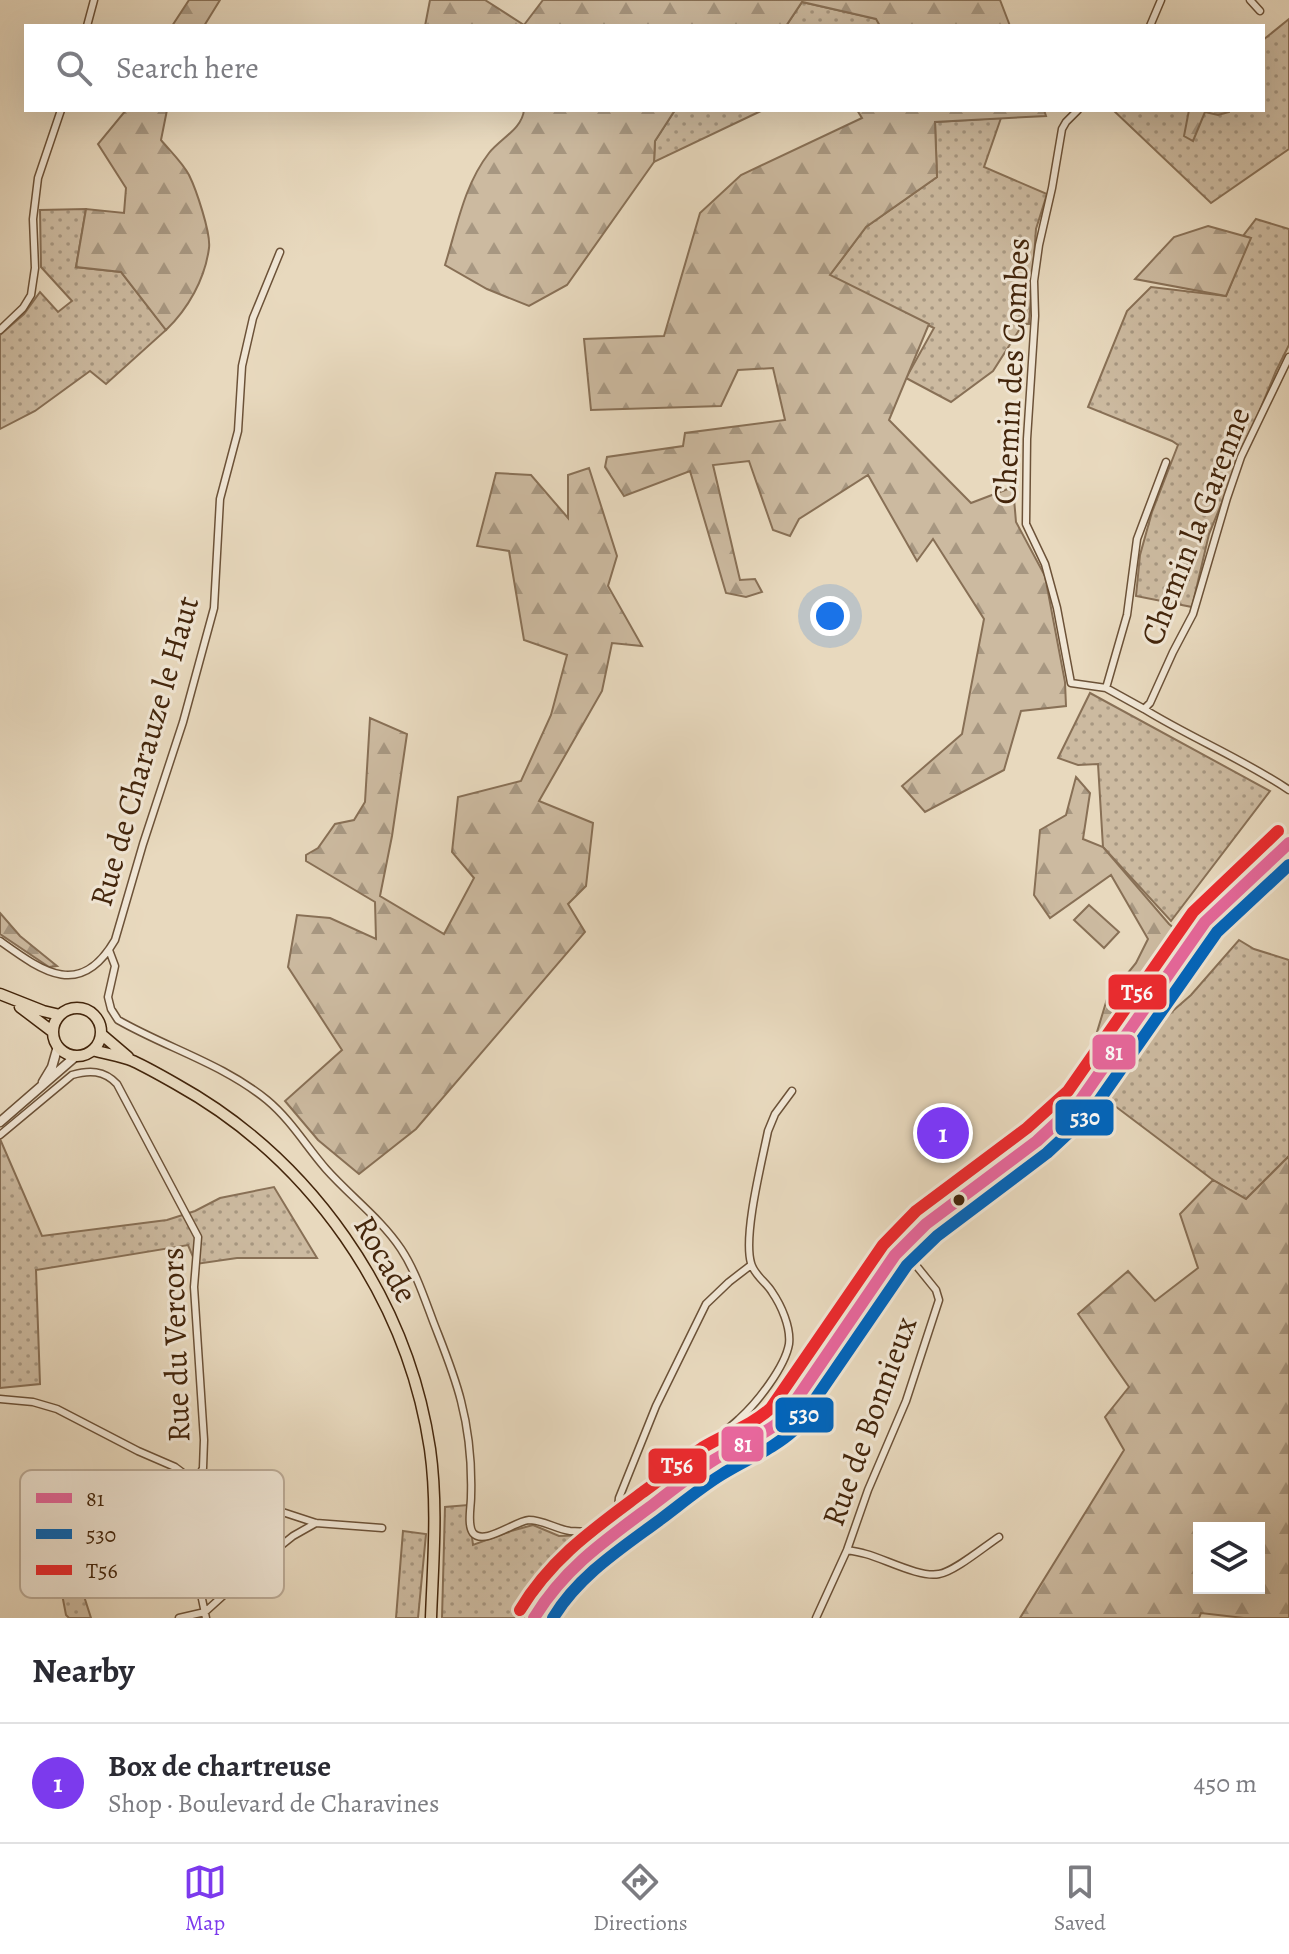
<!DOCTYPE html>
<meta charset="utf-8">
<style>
body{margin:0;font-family:Alegreya,serif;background:#f2f2f3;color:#2b2b33}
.controls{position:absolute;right:24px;bottom:24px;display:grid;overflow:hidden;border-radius:0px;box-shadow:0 8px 32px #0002}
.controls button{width:72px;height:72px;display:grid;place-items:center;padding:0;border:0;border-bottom:2px solid #e1e1e2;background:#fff;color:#2b2b33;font:40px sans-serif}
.you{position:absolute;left:830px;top:616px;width:28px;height:28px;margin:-20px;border:6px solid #fff;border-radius:50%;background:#1a73e8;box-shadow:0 0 0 12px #1a73e833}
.badge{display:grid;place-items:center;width:52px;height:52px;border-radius:50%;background:#7c3aed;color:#fff;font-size:26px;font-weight:700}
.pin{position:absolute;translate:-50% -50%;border:4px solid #fff;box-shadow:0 2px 8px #0006}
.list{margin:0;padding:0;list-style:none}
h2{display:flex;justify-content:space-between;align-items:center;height:104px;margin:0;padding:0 32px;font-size:34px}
h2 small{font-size:26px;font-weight:400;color:#7c7c81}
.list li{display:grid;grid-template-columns:52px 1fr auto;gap:24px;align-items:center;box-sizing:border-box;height:120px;padding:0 32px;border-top:2px solid #e1e1e2}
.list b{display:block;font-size:30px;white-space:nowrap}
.list p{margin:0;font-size:26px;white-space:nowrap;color:#7c7c81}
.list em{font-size:26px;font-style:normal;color:#7c7c81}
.icon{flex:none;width:44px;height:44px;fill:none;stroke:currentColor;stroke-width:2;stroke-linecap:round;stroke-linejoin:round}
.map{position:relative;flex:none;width:1289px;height:1618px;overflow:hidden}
.search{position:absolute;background:#fff;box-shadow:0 8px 32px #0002;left:24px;right:24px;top:24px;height:88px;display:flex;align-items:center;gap:20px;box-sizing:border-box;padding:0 28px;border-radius:0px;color:#7c7c81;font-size:30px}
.sheet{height:224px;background:#fff}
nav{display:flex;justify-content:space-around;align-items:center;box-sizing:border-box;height:112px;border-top:2px solid #e1e1e2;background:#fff;font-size:22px;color:#7c7c81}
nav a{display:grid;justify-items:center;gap:4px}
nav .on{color:#7c3aed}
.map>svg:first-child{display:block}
.grass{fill:url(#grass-dots);stroke:#887056;stroke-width:2}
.forest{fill:url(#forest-firs);stroke:#887056;stroke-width:2;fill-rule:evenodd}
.green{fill:#ccbaa0;stroke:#887056;stroke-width:2}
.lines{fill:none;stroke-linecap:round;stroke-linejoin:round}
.minor-casing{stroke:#6c5238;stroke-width:9}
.tertiary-casing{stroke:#6c5238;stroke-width:11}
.secondary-casing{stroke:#43250b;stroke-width:12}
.primary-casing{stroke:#43250b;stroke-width:13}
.minor{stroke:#f0e6d5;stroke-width:6}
.tertiary{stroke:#f0e6d5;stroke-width:8}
.secondary{stroke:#f0e6d5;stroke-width:9}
.primary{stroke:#e8d9be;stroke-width:10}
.bus-1-casing{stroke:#f0e6d5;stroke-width:18}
.bus-2-casing{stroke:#f0e6d5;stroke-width:18}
.bus-3-casing{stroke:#f0e6d5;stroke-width:18}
.bus-1{stroke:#e7679c;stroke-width:12}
.bus-2{stroke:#0065bd;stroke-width:12}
.bus-3{stroke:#ec2a2f;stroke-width:12}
.bus-dot{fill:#43250b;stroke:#f0e6d5;stroke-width:3}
.labels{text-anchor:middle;stroke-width:6;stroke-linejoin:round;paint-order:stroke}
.street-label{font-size:32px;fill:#43250b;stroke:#f0e6d5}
.key{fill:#f0e6d5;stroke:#bcac98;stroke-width:2}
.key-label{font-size:22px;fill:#43250b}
.line-badge{stroke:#f0e6d5;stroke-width:3}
.badge-label{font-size:22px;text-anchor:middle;font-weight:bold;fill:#fff}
</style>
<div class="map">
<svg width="1289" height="1618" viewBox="0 0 1289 1618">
<defs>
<pattern id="grass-dots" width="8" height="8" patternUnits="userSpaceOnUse" patternTransform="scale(2)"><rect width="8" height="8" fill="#ccbaa0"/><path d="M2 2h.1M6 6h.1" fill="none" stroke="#a79781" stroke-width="1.8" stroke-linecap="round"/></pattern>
<pattern id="forest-firs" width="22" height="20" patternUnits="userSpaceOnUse" patternTransform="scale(2)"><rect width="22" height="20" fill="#ccbaa0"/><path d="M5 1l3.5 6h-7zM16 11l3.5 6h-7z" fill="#a79781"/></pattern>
</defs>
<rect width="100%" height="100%" fill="#e8d9be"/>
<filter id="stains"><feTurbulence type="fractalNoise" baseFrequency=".0025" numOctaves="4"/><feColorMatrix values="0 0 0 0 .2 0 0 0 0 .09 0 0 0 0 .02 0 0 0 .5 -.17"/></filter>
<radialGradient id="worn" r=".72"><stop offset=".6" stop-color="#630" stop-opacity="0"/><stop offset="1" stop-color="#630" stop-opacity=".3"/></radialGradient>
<path class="grass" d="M802 2 877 19 880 26H786Z
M1289 19V149L1211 203 1113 110H1263V40Z
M675 110H763L654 162 655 141Z
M1001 118 984 167 1047 194 1036 229 1029 324H1023L993 371 951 402 906 378 934 328 829 276 866 227 937 177 935 122Z
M86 209 76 267 121 272 166 330 106 384 90 371 35 411 0 429V335L24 314 40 292 58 312 72 301 41 267 40 210Z
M1256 219 1289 229V345L1276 371 1209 534 1192 607 1136 596 1140 555 1152 512 1178 445 1172 441 1088 407 1127 311 1151 287 1226 296 1250 238 1243 236Z
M1090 693 1270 791 1171 921 1103 847 1098 764 1078 765 1058 758Z
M1239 940 1254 949 1289 960V1156L1246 1199 1213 1180 1107 1100 1128 1050 1191 995Z
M0 1139 42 1236 167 1220 195 1211 220 1198 274 1187 317 1258H237L196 1264 188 1245 36 1270 40 1384 0 1388Z
M468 1505 473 1545 511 1531 533 1525 559 1536 592 1535 531 1606 525 1618H442L445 1507Z
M403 1531 426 1534 418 1618H396Z
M64 1567 75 1568 91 1618H69L66 1615 61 1589 65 1588 64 1579 62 1578Z"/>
<path class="forest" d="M189 0H220L204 26H172Z
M430 0H485L524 25 543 0H1000L1010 26H880L876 19 802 2 786 26H425Z
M126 110H167L161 140C170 151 182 162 189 175 196 189 211 233 209 248 205 279 188 309 166 330L121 272 76 267 86 209 124 213 126 188 98 144Z
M524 110H675L655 141 654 162 567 285 529 306 487 289 445 265C457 227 464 185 489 153 501 138 522 129 524 110Z
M857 110H1044L1046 116 935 122 937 177 866 227 830 275 929 324 889 420 971 503 1013 487 1016 522 1045 576 1065 682 1066 706 1021 711 1004 770 925 812 902 786 962 734 984 619 933 539 917 561 868 475 799 519 790 536 773 530 749 461 713 465 740 580 755 579 762 592 746 597 726 593 690 471 624 496 605 467 607 457 683 446 685 433 785 420 773 368 738 370 721 406 591 410 584 339 664 336 700 213 741 175 862 118Z
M1189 110H1229V112L1218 115 1205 112 1193 141 1184 136Z
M1208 226 1251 238 1226 296 1135 279 1174 237Z
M589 468 617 556 608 586 642 646 612 643 602 691 539 801 593 823 586 886 568 904 585 932 416 1129 359 1174 318 1140 285 1101 342 1050 288 967 297 915 330 918 376 939 375 902 306 861V855L318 848 335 824 354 820 365 802 370 718 407 734 392 836 380 896 444 934 474 878 452 852 458 797 521 781 551 715 567 655 524 640 509 551 477 546 496 473 531 475 568 518V475Z
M1076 777 1090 793 1083 839 1103 847 1169 924 1186 938 1111 1055 1094 1042 1107 999 1136 963 1148 939 1111 875 1050 918 1034 895 1040 830 1066 815Z
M0 913 20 936 57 966 49 967 0 934Z
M1289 1156V1618H1244L1201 1613 1199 1618H1020L1124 1450 1105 1417 1129 1387 1078 1314 1128 1271 1155 1301 1198 1268 1180 1214 1213 1180 1246 1199ZM1199 1528H1259V1588H1199Z"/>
<path class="green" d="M1089 905 1119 932 1104 948 1074 920Z"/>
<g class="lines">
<defs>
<path id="minor" d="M1250 0 1260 11
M87 26 94 0
M1150 26 1161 0
M1078 110 1066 122 1062 129 1052 188 1039 245 1034 281 1035 316 1027 439 1026 524 1045 564 1057 608 1071 683 1106 688 1144 709 1150 703 1173 652 1193 614 1227 498 1241 457 1289 357
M0 330 23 308 31 295 35 268 33 219 38 178 61 110
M1106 688 1127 615 1137 539 1166 462
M1144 709C1191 738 1243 759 1289 790
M0 941C42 971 80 1000 115 940L143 844 183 722 214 608 220 499 238 431 242 366 253 318 280 252
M109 950 115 966 108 997 111 1009 118 1020C167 1048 223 1064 267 1100 291 1120 306 1146 326 1169 350 1196 381 1219 401 1249 415 1270 424 1297 433 1321 443 1347 454 1373 461 1401 469 1432 472 1465 471 1497 471 1507 467 1525 473 1533 484 1546 515 1521 529 1520 543 1520 556 1529 570 1531 580 1532 590 1531 600 1531L607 1539
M0 1135 72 1075C89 1070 104 1070 117 1084L198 1237 194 1287 204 1440 203 1468 198 1478
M0 1399 33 1402 57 1409 138 1451 175 1467 183 1473 192 1490 189 1537 206 1618
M710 1462C710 1457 710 1449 713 1444 718 1435 731 1427 739 1419 757 1403 785 1367 789 1344 791 1327 781 1305 772 1292 766 1282 754 1275 751 1263 743 1235 762 1161 768 1131L775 1114 792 1091
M196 1479 198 1478 255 1503 316 1523 382 1528
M622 1527 617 1518 619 1498 656 1406 706 1304 729 1282 751 1265
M847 1550C853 1551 859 1552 866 1554 885 1559 920 1578 939 1574 954 1572 985 1546 999 1537
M179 1618 205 1612 258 1564 293 1536 316 1523
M553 1618 556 1609
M816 1618 847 1550 868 1490 906 1401 939 1300 936 1290 902 1248"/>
<path id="tertiary" d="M43 1082 52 1067 58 1046
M0 1122 76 1056"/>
<path id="secondary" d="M534 1618C560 1568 610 1536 654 1504 672 1490 690 1476 709 1463 734 1447 761 1440 783 1419L895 1255 926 1224 1037 1141 1057 1124 1080 1101 1205 922 1226 901 1289 843"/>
<path id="primary" d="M0 994 43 1011 60 1015
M20 1007 53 1032
M53 1032a24 24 0 1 1 48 0a24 24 0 1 1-48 0Z
M101 1034 128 1057
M93 1050C106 1054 121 1056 133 1061 148 1068 162 1076 176 1084 311 1159 407 1296 430 1449 438 1506 433 1561 431 1618"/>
</defs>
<use href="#minor" class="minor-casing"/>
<use href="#tertiary" class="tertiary-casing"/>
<use href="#secondary" class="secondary-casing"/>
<use href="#primary" class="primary-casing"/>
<use href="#minor" class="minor"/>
<use href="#tertiary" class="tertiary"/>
<use href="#secondary" class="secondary"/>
<use href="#primary" class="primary"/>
<defs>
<path id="bus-1" d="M534 1618C565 1567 607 1539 654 1504 672 1490 690 1476 709 1463 733 1447 761 1438 783 1419L895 1255 926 1224 1037 1141 1080 1101 1205 922 1289 843"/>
<path id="bus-2" d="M553 1618C579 1575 622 1548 661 1519 681 1504 700 1488 721 1475 746 1459 772 1450 794 1430L907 1265 937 1236 1047 1153 1091 1112 1217 932 1289 865"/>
<path id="bus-3" d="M520 1610C552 1557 595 1528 643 1492 663 1478 682 1461 702 1448 725 1434 751 1426 771 1408L883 1245 916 1211 1027 1128 1068 1091 1193 912 1278 831"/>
</defs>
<use href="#bus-1" class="bus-1-casing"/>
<use href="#bus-2" class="bus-2-casing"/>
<use href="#bus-3" class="bus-3-casing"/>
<use href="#bus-1" class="bus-1"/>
<use href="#bus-2" class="bus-2"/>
<use href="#bus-3" class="bus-3"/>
</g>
<circle class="bus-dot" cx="959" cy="1200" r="7"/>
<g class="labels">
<g class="street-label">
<text transform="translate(1011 371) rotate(-87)" y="11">Chemin des Combes</text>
<text transform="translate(1195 526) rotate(-69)" y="11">Chemin la Garenne</text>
<text transform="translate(144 751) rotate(-74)" y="11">Rue de Charauze le Haut</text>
<text transform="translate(386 1259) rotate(60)" y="11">Rocade</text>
<text transform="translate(175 1345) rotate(-92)" y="11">Rue du Vercors</text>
<text transform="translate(869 1421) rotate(-70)" y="11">Rue de Bonnieux</text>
</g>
</g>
<rect x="20" y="1470" width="264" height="128" rx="12" class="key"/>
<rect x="36" y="1493" width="36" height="10" fill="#e7679c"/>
<rect x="36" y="1529" width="36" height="10" fill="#0065bd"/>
<rect x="36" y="1565" width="36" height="10" fill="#ec2a2f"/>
<g class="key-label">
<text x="86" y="1506">81</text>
<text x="86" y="1542">530</text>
<text x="86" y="1578">T56</text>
</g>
<g class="line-badge">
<rect x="1107" y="973" width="61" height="38" rx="8" fill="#ec2a2f"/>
<rect x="1091" y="1033" width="46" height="38" rx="8" fill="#e7679c"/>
<rect x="1054" y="1098" width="61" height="39" rx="8" fill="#0065bd"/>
<rect x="774" y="1396" width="61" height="38" rx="8" fill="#0065bd"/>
<rect x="720" y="1425" width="45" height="38" rx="8" fill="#e7679c"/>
<rect x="647" y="1447" width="61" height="38" rx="8" fill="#ec2a2f"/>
</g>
<g class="badge-label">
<text x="1137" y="1000">T56</text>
<text x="1114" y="1060">81</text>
<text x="1085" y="1125">530</text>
<text x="804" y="1422">530</text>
<text x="743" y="1452">81</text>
<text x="677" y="1473">T56</text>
</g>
<rect width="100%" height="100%" filter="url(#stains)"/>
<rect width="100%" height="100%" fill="url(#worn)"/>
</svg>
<div class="controls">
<button><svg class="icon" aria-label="layers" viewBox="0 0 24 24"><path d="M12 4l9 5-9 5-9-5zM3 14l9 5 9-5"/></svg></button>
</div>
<div class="you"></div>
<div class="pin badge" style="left:943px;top:1133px">1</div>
<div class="search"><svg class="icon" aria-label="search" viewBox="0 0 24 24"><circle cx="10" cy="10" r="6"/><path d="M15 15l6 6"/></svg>Search here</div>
</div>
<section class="sheet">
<h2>Nearby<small></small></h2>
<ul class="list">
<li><span class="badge">1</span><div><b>Box de chartreuse</b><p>Shop · Boulevard de Charavines</p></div><em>450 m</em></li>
</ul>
</section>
<nav>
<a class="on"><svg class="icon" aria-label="map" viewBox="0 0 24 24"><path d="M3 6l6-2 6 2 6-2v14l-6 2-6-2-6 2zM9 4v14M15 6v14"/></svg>Map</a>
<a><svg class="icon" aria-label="directions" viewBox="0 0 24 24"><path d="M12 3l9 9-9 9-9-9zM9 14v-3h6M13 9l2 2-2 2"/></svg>Directions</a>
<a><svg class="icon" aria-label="saved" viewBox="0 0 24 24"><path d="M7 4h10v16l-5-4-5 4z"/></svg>Saved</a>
</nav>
